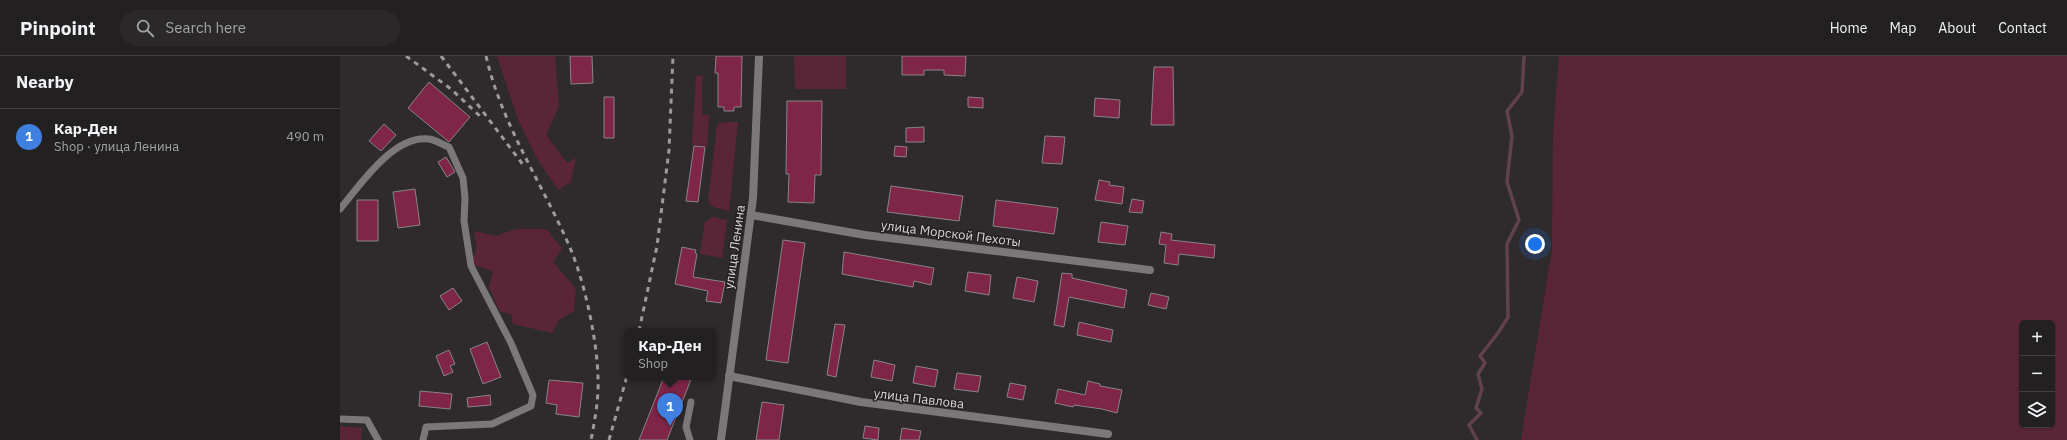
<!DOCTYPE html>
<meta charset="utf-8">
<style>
body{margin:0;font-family:"IBM Plex Sans",sans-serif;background:#2b282a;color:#f1f3f6}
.controls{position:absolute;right:12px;bottom:12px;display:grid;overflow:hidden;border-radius:6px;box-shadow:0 1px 3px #0004}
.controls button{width:36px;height:36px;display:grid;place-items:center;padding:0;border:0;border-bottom:1px solid #403e3f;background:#232021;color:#f1f3f6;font:20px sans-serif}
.you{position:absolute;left:1195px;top:188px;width:14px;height:14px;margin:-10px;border:3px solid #fff;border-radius:50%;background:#1a73e8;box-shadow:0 0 0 6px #1a73e833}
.badge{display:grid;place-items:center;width:26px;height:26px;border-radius:50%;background:#8bbbb9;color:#fff;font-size:13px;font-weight:700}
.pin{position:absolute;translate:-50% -33px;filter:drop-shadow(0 1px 2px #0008)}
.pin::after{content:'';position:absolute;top:21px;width:14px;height:12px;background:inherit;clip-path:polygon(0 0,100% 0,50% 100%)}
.popup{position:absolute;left:284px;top:272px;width:92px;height:52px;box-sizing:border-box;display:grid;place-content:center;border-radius:6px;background:#232021;filter:drop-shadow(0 1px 3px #0005);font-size:13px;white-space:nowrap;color:#a3a3a5}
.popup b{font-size:15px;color:#f1f3f6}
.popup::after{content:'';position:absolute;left:50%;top:100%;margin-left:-8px;border:8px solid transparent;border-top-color:#232021}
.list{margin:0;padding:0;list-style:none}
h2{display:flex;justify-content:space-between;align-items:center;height:52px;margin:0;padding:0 16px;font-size:17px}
h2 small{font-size:13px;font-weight:400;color:#a3a3a5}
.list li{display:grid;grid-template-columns:26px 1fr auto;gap:12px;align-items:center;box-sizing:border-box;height:56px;padding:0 16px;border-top:1px solid #403e3f}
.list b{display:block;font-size:15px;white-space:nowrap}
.list p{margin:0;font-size:13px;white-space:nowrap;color:#a3a3a5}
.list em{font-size:13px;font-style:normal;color:#a3a3a5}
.icon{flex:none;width:22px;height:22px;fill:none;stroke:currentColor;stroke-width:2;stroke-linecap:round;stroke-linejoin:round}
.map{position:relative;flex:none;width:1727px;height:384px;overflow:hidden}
header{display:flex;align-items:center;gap:24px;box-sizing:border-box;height:56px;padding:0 20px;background:#232021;border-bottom:1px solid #403e3f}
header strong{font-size:19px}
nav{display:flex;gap:22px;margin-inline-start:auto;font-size:14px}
.search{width:280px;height:36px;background:#2b282a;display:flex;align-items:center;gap:10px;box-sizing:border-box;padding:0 14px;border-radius:22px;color:#a3a3a5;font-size:15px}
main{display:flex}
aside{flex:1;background:#232021}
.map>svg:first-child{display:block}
.green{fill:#5a2637;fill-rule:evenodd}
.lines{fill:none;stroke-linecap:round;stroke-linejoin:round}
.stream{stroke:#61414e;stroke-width:3.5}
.building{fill:#7f2648;stroke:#898485}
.service{stroke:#7a7879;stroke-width:7}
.minor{stroke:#7a7879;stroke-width:8}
.tertiary{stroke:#7a7879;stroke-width:8}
.rail{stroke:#9d9a9a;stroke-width:3;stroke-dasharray:5 5;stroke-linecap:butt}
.labels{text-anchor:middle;stroke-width:3;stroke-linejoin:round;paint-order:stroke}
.street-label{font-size:13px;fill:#d8d5d5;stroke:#252122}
</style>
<header>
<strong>Pinpoint</strong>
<div class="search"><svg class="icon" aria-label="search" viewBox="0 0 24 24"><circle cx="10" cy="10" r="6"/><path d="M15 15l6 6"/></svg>Search here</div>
<nav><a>Home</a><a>Map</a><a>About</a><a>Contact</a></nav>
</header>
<main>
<aside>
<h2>Nearby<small></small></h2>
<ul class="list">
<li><span class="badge" style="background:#3f7fe0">1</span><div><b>Кар-Ден</b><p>Shop · улица Ленина</p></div><em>490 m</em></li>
</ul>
</aside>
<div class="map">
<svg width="1727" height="384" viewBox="0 0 1727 384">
<rect width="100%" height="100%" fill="#2f2b2c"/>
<path class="green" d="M157 0H215L219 50 206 79 227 107 236 102 231 126 218 134 196 101 179 66Z
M454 0H506V33H455Z
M1219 0H1727V384H1181L1212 193 1213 78ZM1682 267H1712V369H1682Z
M362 19V59H369L367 91 352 89 356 20Z
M383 66H398L389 155 373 151 368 145 377 69Z
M372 161 387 164 382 202 360 198 365 166Z
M176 173H206L222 192 213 206 236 233 234 255 219 264 212 277 173 268 171 258 160 256 149 231 153 215 130 208 137 192 134 175 156 180Z
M0 370 22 372 21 384H0Z"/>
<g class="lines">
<path class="stream" d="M1137 384 1129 369 1141 357 1136 352 1142 333 1138 318 1145 307 1140 300 1158 277 1168 261 1167 188 1179 164 1167 126 1172 80 1167 55 1182 36 1184 0"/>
</g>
<path class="building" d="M230 0H252L253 27 231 28Z
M376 0H402L401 51H394V55H384V51H378V17H375Z
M562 0H626L625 20 604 19V14H584V19H562Z
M814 11H833L834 69H811Z
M89 26 130 61 109 86 68 52Z
M264 41H274V82H264Z
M628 41 643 42V52L628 51Z
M755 42 780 44 779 62 754 60Z
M447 45H482L481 119H475L474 147 448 146 449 118H446Z
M44 68 56 79 41 95 29 85Z
M584 71V86H566V72Z
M705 80 725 81 722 108 702 107Z
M354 90 365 91 358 146 346 145Z
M555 90 567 91 566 101 554 100Z
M106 101 115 116 107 121 98 106Z
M759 124 770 126 769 129 784 131 782 148 755 144Z
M551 130 623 140 619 165 547 156Z
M75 133 80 169 58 172 53 136Z
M792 143 804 145 802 157 789 156Z
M17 144H38V185H17Z
M656 144 718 152 714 178 653 170Z
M761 166 788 170 785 189 758 186Z
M821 176 832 178 831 184 875 189 874 202 839 198 838 209 824 207 826 189 819 188Z
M443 184 465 187 448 307 426 304Z
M342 191 356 194 355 197 357 198 353 221 385 226 381 247 366 245 368 235 335 228Z
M504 196 594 212 591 229 574 225 573 231 502 218Z
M628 216 651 219 649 239 625 235Z
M722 217 732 218V222L787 234 784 252 729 241 724 271 714 269Z
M677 221 698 225 694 246 673 242Z
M113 232 122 245 109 254 100 240Z
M811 237 829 241 826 253 808 249Z
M739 266 773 274 771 286 737 279Z
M495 268 505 269 496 321 487 319Z
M147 286 161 321 143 328 130 293Z
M109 294 115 308 110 310 113 316 104 320 96 300Z
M534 304 555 309 552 325 531 321Z
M576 310 598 314 595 331 573 327Z
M617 317 641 320 638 336 614 333Z
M324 321H352L327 384H299Z
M209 324 243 327 239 361 216 358 217 349 206 347Z
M748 325 760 328V330L782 334 777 357 762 353 734 349 733 351 715 347 718 333 745 339Z
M670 327 686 330 683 344 667 341Z
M80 335 112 338 110 353 79 350Z
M150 339 151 349 128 351 127 342Z
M422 346 444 349 439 384H416Z
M525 370 539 372 538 384 523 382Z
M562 372 581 375 579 384H560Z"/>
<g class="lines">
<path class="service" d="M0 153C20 129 54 78 89 83 96 84 103 89 109 91L123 122 125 142 124 165 131 210 171 287 193 339 191 350 152 368 86 371 83 384
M0 363 27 364 38 384
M350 384 346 371 351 346"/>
<path class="minor" d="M411 159 525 179 810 214
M389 320 521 346 768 378"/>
<path class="tertiary" d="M381 384 413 142 419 0"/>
<path class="rail" d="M66 0 111 33 142 62
M101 0 184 110
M146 0C162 70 203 128 231 194 245 228 257 284 258 321 259 342 255 363 251 384
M299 275 317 190 329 94 333 0
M269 384 287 320"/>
</g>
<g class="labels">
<g class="street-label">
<text transform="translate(611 177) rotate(7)" y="5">улица Морской Пехоты</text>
<text transform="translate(394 191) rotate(-82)" y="5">улица Ленина</text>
<text transform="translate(579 342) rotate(7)" y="5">улица Павлова</text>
</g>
</g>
</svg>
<div class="controls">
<button>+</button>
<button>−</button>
<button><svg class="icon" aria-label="layers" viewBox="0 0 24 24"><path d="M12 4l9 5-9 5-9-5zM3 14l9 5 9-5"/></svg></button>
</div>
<div class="you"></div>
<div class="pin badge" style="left:330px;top:370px;background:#3f7fe0">1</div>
<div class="popup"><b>Кар-Ден</b>Shop</div>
</div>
</main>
